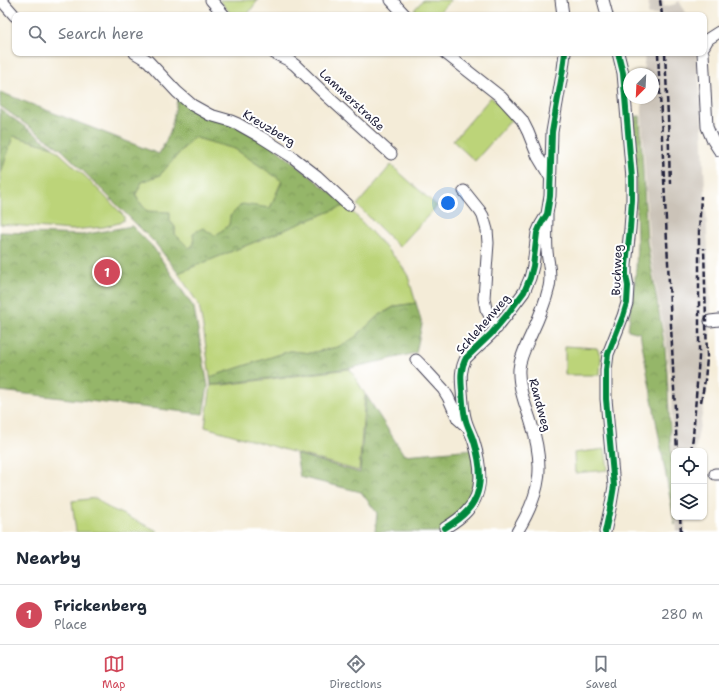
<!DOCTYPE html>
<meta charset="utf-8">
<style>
body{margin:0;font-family:"Shantell Sans",sans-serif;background:#f2f2f3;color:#1f2937}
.controls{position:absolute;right:12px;bottom:12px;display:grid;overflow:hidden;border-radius:8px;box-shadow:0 1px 3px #0004}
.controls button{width:36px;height:36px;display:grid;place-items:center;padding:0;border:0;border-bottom:1px solid #e0e1e3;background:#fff;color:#1f2937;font:20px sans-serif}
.compass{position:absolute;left:623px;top:68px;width:36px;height:36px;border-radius:50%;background:#fff;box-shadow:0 1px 3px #0004;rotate:204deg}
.you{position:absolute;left:448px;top:203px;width:14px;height:14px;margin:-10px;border:3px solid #fff;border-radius:50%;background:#1a73e8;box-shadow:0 0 0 6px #1a73e833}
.badge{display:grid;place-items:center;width:26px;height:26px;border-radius:50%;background:#d1495b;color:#fff;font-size:13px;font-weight:700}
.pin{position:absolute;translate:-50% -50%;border:2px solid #fff;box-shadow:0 1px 4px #0006}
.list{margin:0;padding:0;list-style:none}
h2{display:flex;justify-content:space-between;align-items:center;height:52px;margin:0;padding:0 16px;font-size:17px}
h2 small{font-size:13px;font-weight:400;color:#747a83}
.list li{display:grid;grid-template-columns:26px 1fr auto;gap:12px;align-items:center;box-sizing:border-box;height:60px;padding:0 16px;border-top:1px solid #e0e1e3}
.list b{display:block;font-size:15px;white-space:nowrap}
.list p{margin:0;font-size:13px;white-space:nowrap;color:#747a83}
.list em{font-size:13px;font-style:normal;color:#747a83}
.icon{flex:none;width:22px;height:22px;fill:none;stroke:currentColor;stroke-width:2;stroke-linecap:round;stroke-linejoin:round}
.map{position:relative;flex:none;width:719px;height:532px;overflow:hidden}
.search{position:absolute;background:#fff;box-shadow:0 1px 3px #0004;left:12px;right:12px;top:12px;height:44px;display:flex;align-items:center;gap:10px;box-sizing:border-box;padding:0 14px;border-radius:8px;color:#747a83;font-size:15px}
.sheet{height:112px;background:#fff}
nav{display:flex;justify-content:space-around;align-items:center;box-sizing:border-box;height:56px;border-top:1px solid #e0e1e3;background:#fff;font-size:11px;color:#747a83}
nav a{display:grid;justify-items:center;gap:2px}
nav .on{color:#d1495b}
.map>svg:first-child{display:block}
.industrial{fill:#cbc3b8}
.grass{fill:#bcd479;stroke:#6f7b5a}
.forest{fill:url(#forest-crowns);stroke:#5c6c52;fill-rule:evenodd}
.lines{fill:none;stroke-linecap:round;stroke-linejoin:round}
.minor-casing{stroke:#424053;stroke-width:13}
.minor{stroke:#fff;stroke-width:11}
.rail{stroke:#22223b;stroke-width:2.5;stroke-dasharray:6 3;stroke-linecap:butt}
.cycleway-casing{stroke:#fff;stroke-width:8}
.cycleway{stroke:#00873e;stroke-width:6}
.labels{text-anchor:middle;stroke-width:4;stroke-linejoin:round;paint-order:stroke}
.street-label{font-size:12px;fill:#22223b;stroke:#fff}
</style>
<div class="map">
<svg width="719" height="532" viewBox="0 0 719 532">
<defs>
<pattern id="forest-crowns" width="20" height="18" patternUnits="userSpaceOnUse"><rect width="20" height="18" fill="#95b669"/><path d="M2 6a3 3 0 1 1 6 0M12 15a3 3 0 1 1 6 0" fill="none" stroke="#799458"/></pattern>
</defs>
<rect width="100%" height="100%" fill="#fff"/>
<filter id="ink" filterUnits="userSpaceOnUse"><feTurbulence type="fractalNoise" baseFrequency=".025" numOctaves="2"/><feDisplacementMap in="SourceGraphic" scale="8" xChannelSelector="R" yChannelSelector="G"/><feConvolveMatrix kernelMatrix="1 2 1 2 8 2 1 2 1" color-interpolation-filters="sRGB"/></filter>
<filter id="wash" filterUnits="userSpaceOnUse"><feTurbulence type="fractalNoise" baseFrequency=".012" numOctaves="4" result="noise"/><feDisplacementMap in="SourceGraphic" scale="16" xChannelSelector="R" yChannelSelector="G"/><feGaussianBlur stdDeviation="0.9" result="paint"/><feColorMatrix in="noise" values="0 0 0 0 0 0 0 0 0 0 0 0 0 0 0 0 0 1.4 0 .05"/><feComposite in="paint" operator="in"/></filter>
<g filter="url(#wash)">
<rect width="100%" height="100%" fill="#f4ecd8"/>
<path class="industrial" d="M649 0H663L664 7 675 4 679 1 687 15H648Z
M645 53H696L701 103 711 316 709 375 707 389 695 451H674V476L670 374 668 354 655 280 649 242 642 119V98H653V74H643Z
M676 517H685V532H677Z"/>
<path class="grass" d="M219 0H258L247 15H232Z
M423 0H451L436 15H420L414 10Z
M491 97 513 118 475 161 453 141Z
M13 136 53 147 87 178 124 216V220L119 223 104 227 71 230 0 224V176Z
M193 137 235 149 282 180 270 208 231 216 229 225 215 236 194 244 189 248 175 234V227L170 221 147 211 138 200 136 194 142 182 160 175Z
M391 165 437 206 399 247 357 205Z
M346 205 400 263 408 276 416 303 395 306 378 316 354 338 338 347 310 353 290 351 210 377 204 333 199 305 178 273Z
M565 346 597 348 601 357 600 375H565Z
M350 369 365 394 359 471 205 427 211 385H223Z
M605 449 608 470 575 473 574 453Z
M96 498 107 507 158 531 156 532H76L72 501Z"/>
<path class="forest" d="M0 92 159 154 170 133 178 96 266 141 346 205 178 273 156 244 62 150 0 106ZM193 137 235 149 282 181 270 208 242 204 230 216 229 225 215 236 203 228 193 233 194 244 189 248 175 234V227L170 221V212L147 211 138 200 136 194 142 182 160 175Z
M0 109 53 147 13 136 0 176Z
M640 116 647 242 665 348 667 372 675 525 640 333 628 330 636 270 637 242 634 117Z
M132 226 153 247 194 308 208 386 203 414 0 391V232L82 235Z
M416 303 422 324 416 353 351 368 223 384 211 385 210 377 290 351 310 353 338 347 354 338 378 316 396 306Z
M366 395 404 455 474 449 479 478 474 497 454 530 451 532H375L377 513 361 492 300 477 296 454 360 473Z"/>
</g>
<g filter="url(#ink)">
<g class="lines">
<defs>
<path id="minor" d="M1 0 15 16
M211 0 224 15
M391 0 405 15
M561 0 563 15
M603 0 607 15
M704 46 708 39 719 32
M135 53 140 56 148 61 177 92 192 105 210 115 231 121 238 124 261 137 291 156 317 176 348 205
M274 53 288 60 295 65 327 96 391 154
M445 53 501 97 522 120 528 132 538 157 550 177
M703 53 707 127 712 139 719 150
M464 191 480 211 483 216 487 230 488 243 484 298 486 309 497 328
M710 321 719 320
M416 360 420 364 443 389 448 397 458 419 467 427
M715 474H719
M445 528C453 523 461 518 467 511 485 492 481 465 474 442 472 435 468 428 466 421 463 412 463 401 462 391 461 379 460 369 466 358L491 334 506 316 524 292 530 278 533 266 537 233 541 224 547 214 550 196 552 132 563 69 565 53
M517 532C542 491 545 465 530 419 525 404 518 386 519 369 520 357 526 346 531 335 538 320 545 304 549 287 552 274 548 263 547 251 546 239 547 227 547 215
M605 532 611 504 614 486 606 399V370L608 354 623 316 627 303 628 286 626 275V265L630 229 632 200V179L623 73 618 53"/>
</defs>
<use href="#minor" class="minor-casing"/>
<use href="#minor" class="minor"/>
<path class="rail" d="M660 0 662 15
M658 53 677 451
M665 53 668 117 670 184
M701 402 705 380 707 358 704 248
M691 451 693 437 699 357V232L701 196
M680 517 681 532"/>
<defs>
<path id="cycleway" d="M445 528C453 523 461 518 467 511 485 492 481 465 474 442 472 435 468 428 466 421 463 412 463 401 462 391 461 379 460 369 466 358L491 334 506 316 524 292 530 278 533 266 537 233 541 224 547 214 550 196 552 132 563 69 565 53
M605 532 611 504 614 486 606 399V370L608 354 623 316 627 303 628 286 626 275V265L630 229 632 200V179L623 73 618 53"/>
</defs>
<use href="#cycleway" class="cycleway-casing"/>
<use href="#cycleway" class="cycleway"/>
</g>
</g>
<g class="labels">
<g class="street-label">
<text transform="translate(352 100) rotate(43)" y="4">Lammerstraße</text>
<text transform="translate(269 128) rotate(31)" y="4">Kreuzberg</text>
<text transform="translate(617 270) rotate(-88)" y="4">Buchweg</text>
<text transform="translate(483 324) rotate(-49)" y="4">Schlehenweg</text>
<text transform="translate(540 405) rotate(75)" y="4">Randweg</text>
</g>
</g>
</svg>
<div class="controls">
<button><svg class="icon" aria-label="locate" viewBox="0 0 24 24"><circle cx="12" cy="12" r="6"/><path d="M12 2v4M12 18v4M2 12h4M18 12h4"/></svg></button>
<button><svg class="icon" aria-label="layers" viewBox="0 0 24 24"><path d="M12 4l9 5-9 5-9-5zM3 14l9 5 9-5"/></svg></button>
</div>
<svg class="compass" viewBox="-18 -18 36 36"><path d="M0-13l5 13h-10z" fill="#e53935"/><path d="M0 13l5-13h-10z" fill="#747a83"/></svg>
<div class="you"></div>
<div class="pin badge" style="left:107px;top:272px">1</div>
<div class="search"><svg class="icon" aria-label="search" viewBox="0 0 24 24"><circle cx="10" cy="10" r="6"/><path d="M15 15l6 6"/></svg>Search here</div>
</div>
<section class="sheet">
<h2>Nearby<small></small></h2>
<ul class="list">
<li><span class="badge">1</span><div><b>Frickenberg</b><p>Place</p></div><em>280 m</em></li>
</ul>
</section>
<nav>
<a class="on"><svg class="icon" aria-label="map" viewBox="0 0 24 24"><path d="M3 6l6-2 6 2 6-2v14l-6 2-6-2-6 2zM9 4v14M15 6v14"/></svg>Map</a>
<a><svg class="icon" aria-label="directions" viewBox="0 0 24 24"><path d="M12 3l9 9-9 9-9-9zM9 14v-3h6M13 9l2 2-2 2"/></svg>Directions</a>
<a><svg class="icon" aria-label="saved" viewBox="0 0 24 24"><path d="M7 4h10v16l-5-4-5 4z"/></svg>Saved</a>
</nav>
